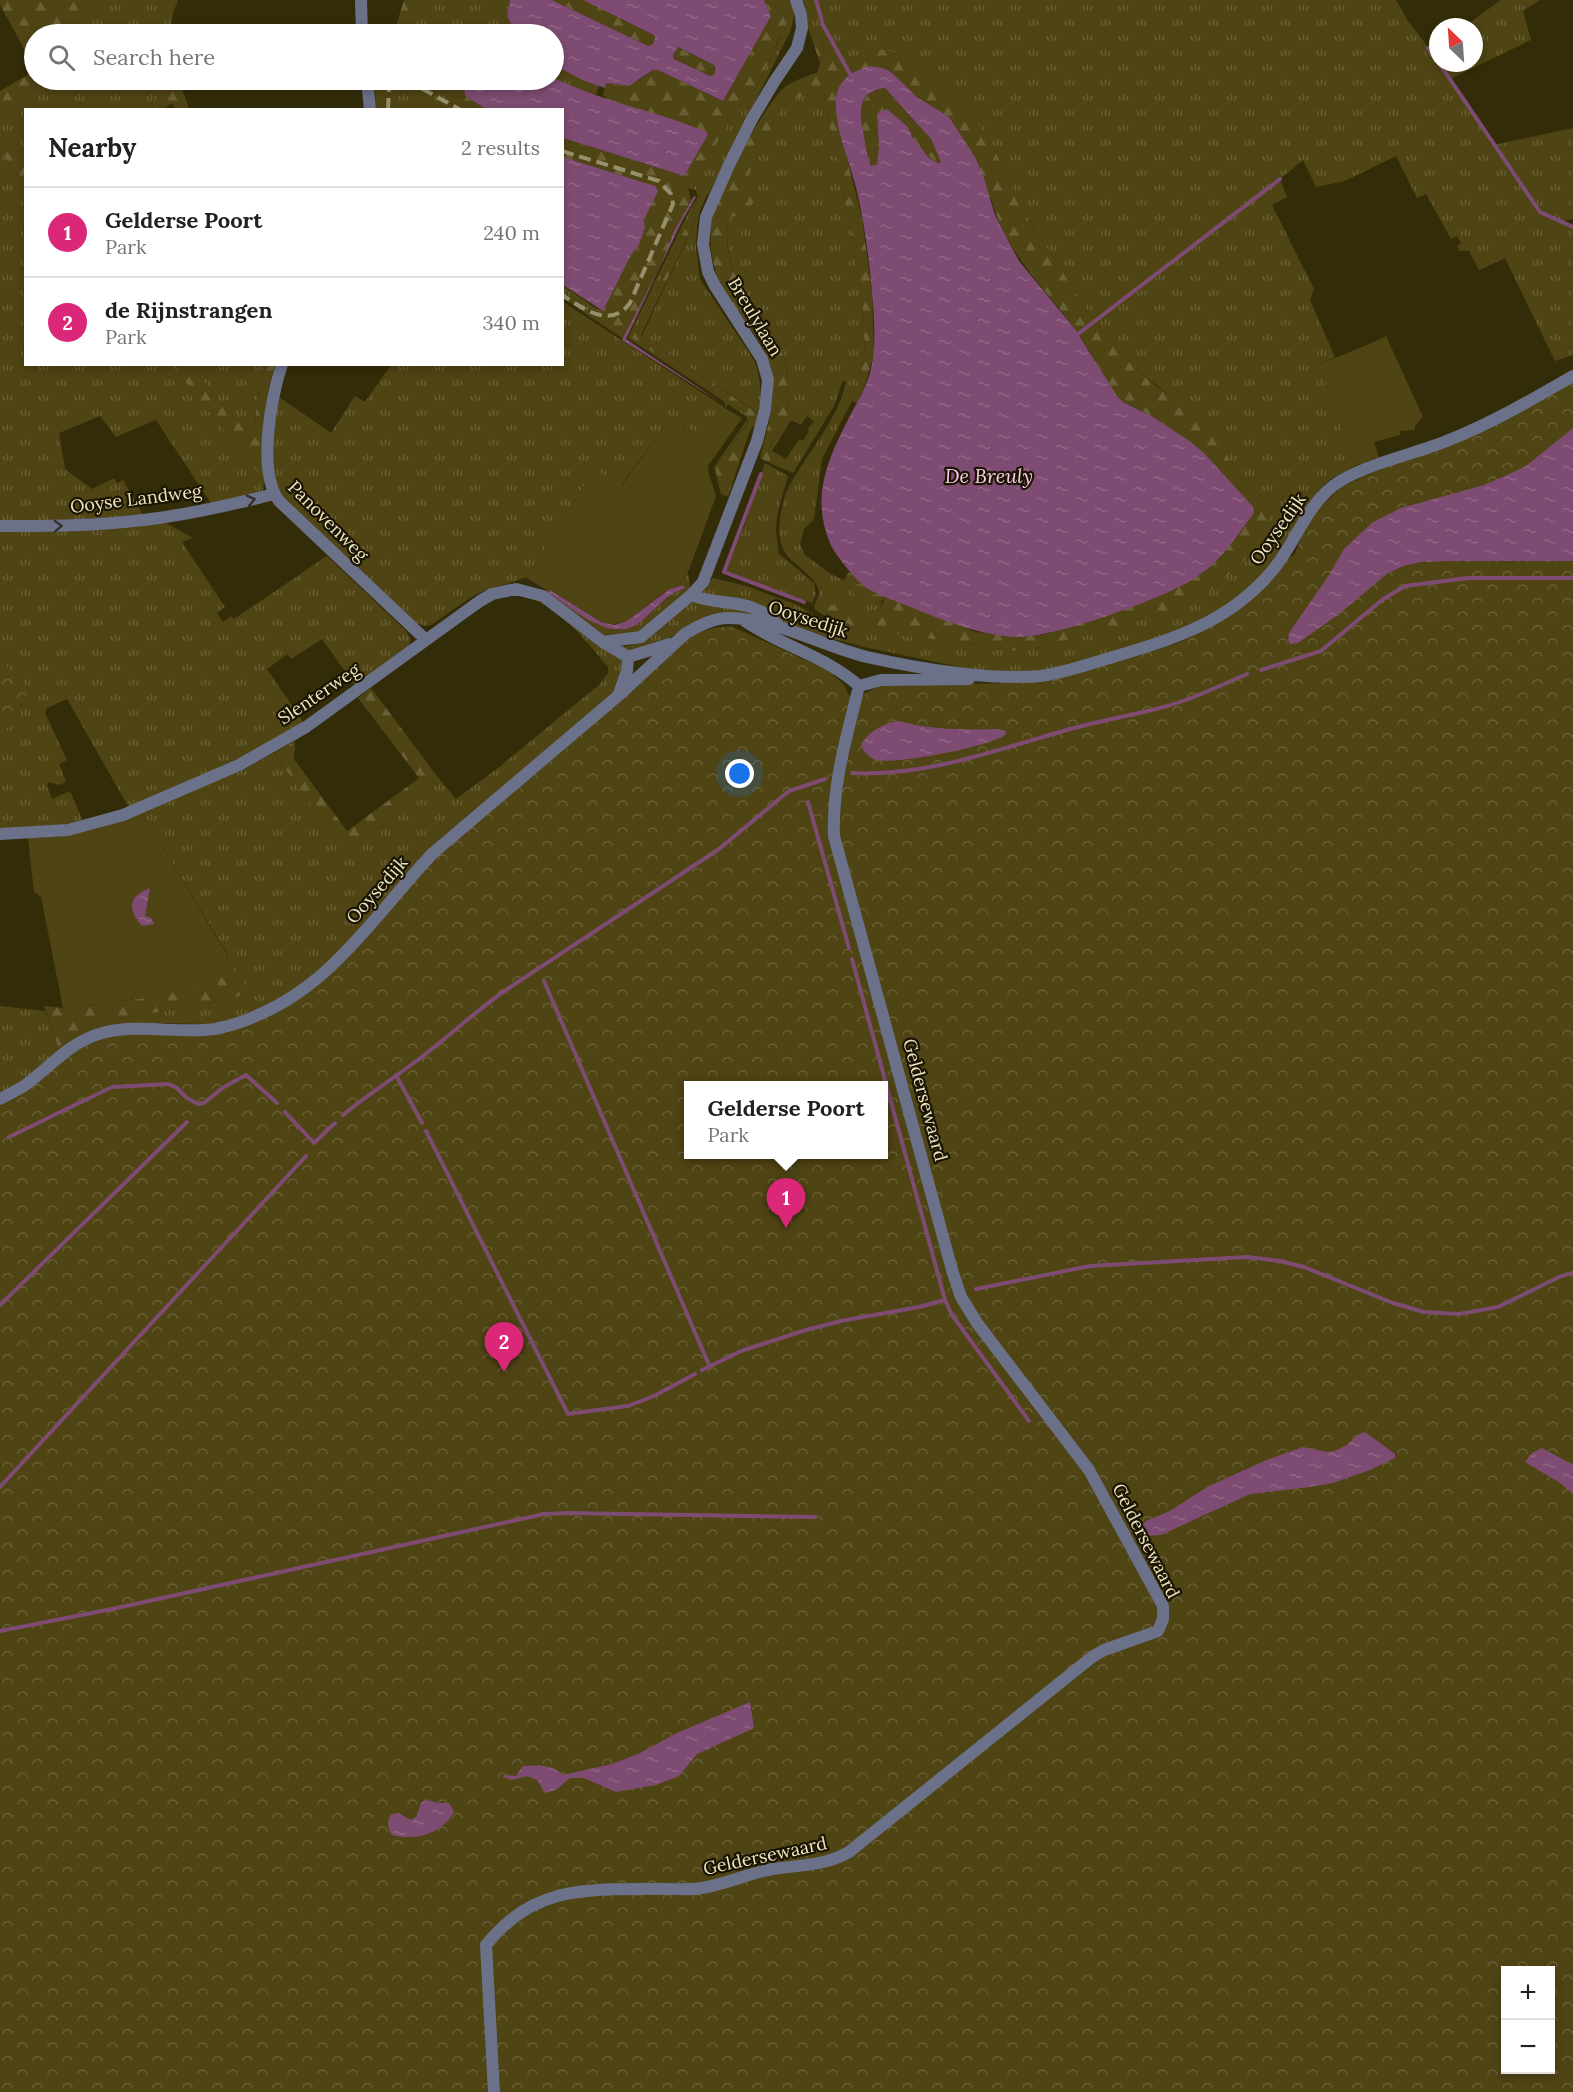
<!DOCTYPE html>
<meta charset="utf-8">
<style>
body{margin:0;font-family:Lora,serif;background:#f6f6f6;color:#202124}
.controls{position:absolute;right:18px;bottom:18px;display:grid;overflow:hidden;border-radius:0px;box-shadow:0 3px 9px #0003}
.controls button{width:54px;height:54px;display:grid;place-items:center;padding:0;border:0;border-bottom:2px solid #e0e0e0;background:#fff;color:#202124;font:30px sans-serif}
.compass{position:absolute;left:1429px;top:18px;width:54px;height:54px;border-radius:50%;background:#fff;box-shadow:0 3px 9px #0003;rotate:335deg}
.you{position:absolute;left:740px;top:774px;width:21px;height:21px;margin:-15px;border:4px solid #fff;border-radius:50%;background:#1a73e8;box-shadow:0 0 0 9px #1a73e833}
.badge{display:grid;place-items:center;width:39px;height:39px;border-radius:50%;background:#db2777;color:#fff;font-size:20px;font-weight:700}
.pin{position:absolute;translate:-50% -50px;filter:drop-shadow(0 2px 3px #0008)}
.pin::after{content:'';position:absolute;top:32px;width:21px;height:18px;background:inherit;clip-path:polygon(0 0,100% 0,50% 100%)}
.popup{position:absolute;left:684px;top:1081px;width:204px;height:78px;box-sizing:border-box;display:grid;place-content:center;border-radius:0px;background:#fff;filter:drop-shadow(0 2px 4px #0005);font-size:20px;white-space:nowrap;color:#757577}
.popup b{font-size:22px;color:#202124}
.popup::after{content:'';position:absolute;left:50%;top:100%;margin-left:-12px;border:12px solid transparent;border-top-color:#fff}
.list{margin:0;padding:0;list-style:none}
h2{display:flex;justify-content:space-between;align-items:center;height:78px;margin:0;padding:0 24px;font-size:26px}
h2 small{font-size:20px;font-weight:400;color:#757577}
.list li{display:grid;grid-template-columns:39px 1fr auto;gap:18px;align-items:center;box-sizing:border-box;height:90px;padding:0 24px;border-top:2px solid #e0e0e0}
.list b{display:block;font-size:22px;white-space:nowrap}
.list p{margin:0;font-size:20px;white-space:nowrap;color:#757577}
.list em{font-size:20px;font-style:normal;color:#757577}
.icon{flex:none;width:33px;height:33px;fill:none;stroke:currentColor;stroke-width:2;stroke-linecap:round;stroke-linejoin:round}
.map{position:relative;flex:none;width:1573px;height:2092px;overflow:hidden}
.search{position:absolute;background:#fff;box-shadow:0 3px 9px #0003;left:24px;top:24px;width:540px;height:66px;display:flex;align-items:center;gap:15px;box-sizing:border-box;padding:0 21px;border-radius:33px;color:#757577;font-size:22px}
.panel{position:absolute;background:#fff;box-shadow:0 3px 9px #0003;left:24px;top:108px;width:540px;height:258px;border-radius:0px}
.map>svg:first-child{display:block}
.grass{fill:url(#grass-tufts);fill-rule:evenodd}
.forest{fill:url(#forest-firs)}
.wetland{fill:url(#wetland-marsh)}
.park{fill:url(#park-crowns);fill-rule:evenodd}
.garden{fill:#4f4414}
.water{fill:url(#water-ripples);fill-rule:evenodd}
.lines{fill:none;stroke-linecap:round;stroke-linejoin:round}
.stream{stroke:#7e4c72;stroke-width:4}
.street{stroke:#6c718a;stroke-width:12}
.rail{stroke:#97906d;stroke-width:4;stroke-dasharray:12 6;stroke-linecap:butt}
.oneway{stroke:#333029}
.labels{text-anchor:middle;stroke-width:4.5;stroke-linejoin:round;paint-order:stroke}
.street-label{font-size:18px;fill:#ebe4c3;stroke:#1a1400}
.water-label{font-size:20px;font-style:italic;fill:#f9caeb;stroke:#1a1400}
</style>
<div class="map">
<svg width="1573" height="2092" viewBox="0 0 1573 2092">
<defs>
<pattern id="grass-tufts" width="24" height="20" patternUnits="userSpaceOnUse" patternTransform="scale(1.5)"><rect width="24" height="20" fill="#4f4414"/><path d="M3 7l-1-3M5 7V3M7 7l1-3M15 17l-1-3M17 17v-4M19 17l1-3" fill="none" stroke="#685f35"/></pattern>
<pattern id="forest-firs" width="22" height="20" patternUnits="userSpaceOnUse" patternTransform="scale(1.5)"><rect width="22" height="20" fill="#4f4414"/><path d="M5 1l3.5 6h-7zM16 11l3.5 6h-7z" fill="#685f35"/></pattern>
<pattern id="wetland-marsh" width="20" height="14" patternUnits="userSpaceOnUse" patternTransform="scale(1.5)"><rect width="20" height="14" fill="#4f4414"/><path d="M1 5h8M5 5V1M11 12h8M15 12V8" fill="none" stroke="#685f35"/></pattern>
<pattern id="park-crowns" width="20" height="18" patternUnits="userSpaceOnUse" patternTransform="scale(1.5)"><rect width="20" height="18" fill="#4f4414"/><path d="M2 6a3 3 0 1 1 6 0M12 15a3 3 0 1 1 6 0" fill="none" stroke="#685f35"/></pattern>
<pattern id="water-ripples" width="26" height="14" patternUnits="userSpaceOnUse" patternTransform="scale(1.5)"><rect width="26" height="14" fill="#7e4c72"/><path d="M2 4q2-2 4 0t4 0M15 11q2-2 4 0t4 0" fill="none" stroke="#906684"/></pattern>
</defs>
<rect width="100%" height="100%" fill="#332c08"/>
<path class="grass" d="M94 0H178L173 13 170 34H111L108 32 104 34H66L99 5Z
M421 0H510L507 16 516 34H410Z
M764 0H791L794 17 790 32 708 195 701 193 649 307 632 338 748 415 749 421 716 467V472L723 495 721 494 714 467 747 420V417L728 404 725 408V402L628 338 690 209 698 197 696 190 692 189 735 110 755 89 771 57 780 37 781 6 766 4Z
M802 0H1396L1408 21 1428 47 1438 46V63H1474V27H1464L1501 0H1540L1523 11 1531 40 1450 79 1494 145 1573 128V219L1560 222 1573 228V355L1555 361 1505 258 1479 270 1469 251H1460L1457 246 1461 243 1457 236 1451 239 1426 194 1417 198 1396 156 1345 181 1316 187 1303 160 1280 179 1287 197 1272 205 1314 289 1310 300 1335 357 1319 364 1355 466 1329 480 1319 490 1269 566 1251 587 1204 621 1123 650 1043 671 1019 672 970 669 869 648 817 635 756 615 722 613 709 615 666 640 630 651 614 644C618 645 624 647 628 646 649 644 698 594 713 578L746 586 795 604 819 618 910 636 1016 651 1046 646 1171 611 1209 592 1266 501 1238 473 1212 434 1157 385 1134 368 1095 322 1018 203 991 141 945 86 891 51 861 53 845 65H838L805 18V5Z
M554 65 582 80 599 85 596 95 572 87 554 78Z
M44 80H179L145 109 26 110 25 161 0 130V107Z
M374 80H430L454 97 465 96 459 109 441 108 440 110 376 109Z
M820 90 824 93 834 153 852 235 863 307 865 356 858 382 860 386 864 388 857 403 852 401 822 459 814 519 804 529 800 544 805 555 831 574 847 582 851 590 876 603 882 602 880 609 866 612 830 605 815 610 814 607C815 602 818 598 819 594 820 576 788 565 782 546 776 530 781 511 785 495 803 456 837 424 846 382L843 380 834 406 793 473 772 464 768 451 782 425 787 421C788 397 791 370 780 347 756 295 721 282 728 217H738L745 182 782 106 785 103ZM807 416 814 421 808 429 809 431 803 441 799 439 786 459 772 451 791 420 801 425Z
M0 152 25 184 26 364 172 365 264 480 263 490 257 496 213 506 156 420 116 437 100 416 59 433 65 469 92 489 114 478 117 483 123 480 144 517 0 524Z
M700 211 697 226 696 247 700 279 754 360C761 377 762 395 758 413L642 336Z
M562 285 597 309 592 318 563 298Z
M563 302 724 407 701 436 672 417 620 486 594 470 528 576C511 585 491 586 475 595 460 604 446 615 431 625L425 626 416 623 285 502C266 472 274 430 279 397L331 433 355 396 365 402 391 365 562 364Z
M190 365H264L256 406 255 437 253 440Z
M765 463 788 476C783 494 777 510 776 529 776 537 779 546 778 553L814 583 816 594 812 603 726 571 744 527Z
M166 523 193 538 182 542 225 607 217 613 223 622 231 616 234 619 327 556 406 631 410 639V644L355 685 322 639 291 659 288 654 267 669 304 723 264 747 129 808 67 699 47 708 45 713 67 760 59 764 66 782 59 785 49 782 47 786 52 799 70 791 83 821 52 827 0 829V739L30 691 0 659V530Z
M688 572 690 589 636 634 607 636 601 634 547 594 546 589 598 625 620 630 635 626 672 594 685 588 684 585 676 587Z
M513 593 543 600 622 659 624 664 616 690 363 931 291 993 245 1018 207 1024 160 1023 42 1067 0 1095V1006L45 1011 59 1048 86 1033 96 1023 232 999 228 955 141 811 245 769 274 753 346 854 429 788 437 776 456 799 498 768 600 684 608 673V667C583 638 543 583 499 598 488 602 477 611 467 617L489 601Z"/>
<path class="forest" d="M0 0H94L99 5 66 34H34V80H44L0 107V91L29 74 32 63 0 5Z
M404 0H421L410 34H370L369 32 396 26Z
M552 0H583L654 35 655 38 653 44 648 46Z
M766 4 781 5 785 23 771 57 755 89 735 110 692 189 688 188 691 200 625 340 592 318 597 309 603 311 631 255 639 245 645 228 644 220 657 191 655 186 563 157 562 138 684 176 708 135 707 133 689 125 607 100 603 94 606 83C629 88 635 84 653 70H658L723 101 771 16Z
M805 18 838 65H845L861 53 874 49 891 51 945 86 971 114 991 141 1018 203 1095 322 1134 368 1197 418 1213 434 1238 473 1266 501 1271 514 1261 540 1241 564 1209 592 1172 611 1046 646 1016 651 910 636 855 626 828 618 816 610C820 608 826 605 831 605 848 604 862 616 880 609L886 596 976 632 1019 637 1042 635 1150 600 1202 574 1223 553 1254 513 1205 454 1176 432 1142 411 1123 402 1117 396C1102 374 1090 350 1075 329 1043 285 1005 253 991 198L929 105 906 88 891 72 884 68 870 66 836 98 841 136 862 218 872 293 874 354 864 388 860 386 858 382 865 356 863 307 852 235 834 153 824 93 821 90 785 103 782 106 745 182 754 202 742 216 728 217C722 272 743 284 769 327 774 335 779 343 782 352 790 375 788 397 787 421L782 425 768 450 772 464 760 458C767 430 776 402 772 373 767 337 731 313 718 279 712 263 709 244 711 226 713 200 765 103 785 87 794 80 808 76 818 72L820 63Z
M677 47 714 65 716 69 714 75 710 76 674 59 673 55Z
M179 80 189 109H175L172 103 164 109H145Z
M430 80H463L465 96 486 109H459L465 96 454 97Z
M885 88 931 139 942 162 938 163C924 156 914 142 908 127L877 116 879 147 877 164 871 166C867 157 866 147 864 138 860 115 855 93 885 88Z
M0 130 25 161V184L0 152Z
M702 191 707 194 699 213 641 335 760 415 758 426 752 427 749 433 728 496 723 495 716 472V467L749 422 748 415 632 338 649 307Z
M172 365H190L253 440 255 437 256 406 264 365H275C262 404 262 439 264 480Z
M371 688 437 776 429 788 346 854 274 753 295 741 294 759 347 831 419 778 358 698Z
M229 958 249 991 232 999 96 1023 86 1033 59 1049 44 1006 63 1008 160 996 207 979Z"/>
<path class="wetland" d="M850 570 866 588 886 596C879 607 864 603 856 596 851 591 849 585 844 580Z"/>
<path class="park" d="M1573 382V2092H0V1106L19 1096 72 1050 105 1036 174 1032 281 1009 435 857 688 638C703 630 715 626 733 627L829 671 844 685 852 701 878 686 1011 683 1124 660 1175 644 1204 631 1238 610 1286 560 1295 554 1301 538 1318 509 1343 486 1369 474 1457 441ZM688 1086H884V1154H688ZM1506 1970H1550V2070H1506Z
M0 659 30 691 0 739Z"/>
<path class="garden" d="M1386 336 1423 417 1415 426V430L1400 431V435L1374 442 1379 457 1355 466 1319 364C1342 355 1365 347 1386 336Z
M723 407 742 418 708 466V471L716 496 689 570 676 587 664 592 627 621 611 625 601 622 552 591H548L525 577 528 576 594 470 621 486 672 417 701 436Z
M141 811 229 958 207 979 178 991 160 996 63 1008 41 897 34 892 28 838C68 838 106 828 141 811Z"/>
<path class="water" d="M510 0H552L648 46 653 44 655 38 654 35 583 0H764L771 16 723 101 658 70H653L629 86 606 83 605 88 582 80 554 65V34H516L507 16ZM678 47 714 65 716 69 714 75 710 76 674 59 673 55Z
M870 66 883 68 891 72 917 97 949 117 975 157 984 178 995 215 1011 246 1019 261 1075 329 1117 396 1123 402 1153 417 1191 442 1205 454 1253 507 1254 513C1238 534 1223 558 1201 574 1173 596 1052 639 1016 637 979 635 945 621 910 607 896 601 881 596 868 589 859 584 834 554 830 543 810 496 829 456 851 414 858 401 866 387 870 373 877 347 874 318 872 292 869 257 864 221 856 187 849 161 834 126 836 99 838 79 853 71 870 66ZM885 88 931 139 941 162 938 163 929 158 913 138 908 127 887 109 879 112 877 116 879 147 877 164 871 166C867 157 866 147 864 137 860 115 855 92 885 88Z
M554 78C603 102 657 111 707 132L708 135 684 176 563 138 562 110 486 109 465 96 463 80Z
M563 157 655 186 658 191 644 220 645 228 639 245 631 255 603 311 563 285Z
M694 196 696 197 682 221 626 339 723 404 622 340 660 267 674 231Z
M1573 428V561H1449L1421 562 1404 566 1388 573 1339 614 1298 643 1290 644 1288 640 1289 633 1329 575 1344 549 1373 522 1401 508 1484 485 1503 477 1526 466Z
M683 585 685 588C681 590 676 592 672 594 659 603 649 616 636 625 609 642 570 607 548 592L550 590 601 622 614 625 627 621 668 590Z
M898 721C934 730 960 730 997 729L1005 731 1006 734C994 746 893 765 876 760 869 758 862 750 861 744 870 731 882 724 898 721Z
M150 888 145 916 151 918 154 924 142 926C127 909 128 896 150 888Z
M1365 1432 1395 1454V1458L1370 1470 1333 1483 1310 1487 1250 1494 1161 1535 1145 1536 1140 1534 1137 1529 1146 1521 1170 1511 1207 1487 1264 1461 1303 1447 1327 1452 1335 1451 1347 1445 1359 1434Z
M1542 1448 1573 1465V1494L1560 1483 1525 1462 1532 1453Z
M750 1702 754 1728 697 1754 679 1776 656 1785 616 1792 584 1778H570L556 1790 545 1793 537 1780 527 1776 512 1780 503 1777 505 1775 516 1776 523 1766C539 1765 551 1764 563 1775L612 1764 640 1753 677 1733Z
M426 1799 437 1803H449L454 1812C442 1834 415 1841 392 1835 387 1827 387 1822 391 1814H400L411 1820 416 1817 421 1803Z"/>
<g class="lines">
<path class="stream" d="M816 0 823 25 850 74
M1428 48 1438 62
M1439 63 1540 212 1573 227
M1078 334 1280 179
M761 474 724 572 804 602
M1261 670 1321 651 1382 600 1405 586 1468 578H1573
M852 773C923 777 993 751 1060 732 1096 721 1132 716 1167 706 1194 699 1221 685 1247 674
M808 802 849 948
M544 981 709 1365
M396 1075 422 1123
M285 1112 314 1143 335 1123
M343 1115C366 1096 391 1080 415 1062 445 1040 472 1014 503 992L719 849 789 791 825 779
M426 1131 568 1414 628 1406 654 1396 695 1374
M9 1137 112 1087 168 1084 177 1088 187 1098 198 1104 204 1103 224 1087 246 1075 277 1103
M976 1289 1090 1266 1247 1257 1280 1261 1304 1267 1393 1303 1424 1312 1459 1314 1498 1307 1561 1276 1573 1273
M945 1300 952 1315 1029 1421
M0 1305 187 1122
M702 1370 741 1351 806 1330 841 1321 919 1307 945 1300 852 959
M0 1487 306 1156
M0 1631 117 1608 544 1514 567 1513 815 1517"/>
<path class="street" d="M361 0 362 34
M367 80 370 110
M282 364C271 398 257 471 279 501L425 639
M0 526C47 526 96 526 143 520 187 515 231 505 274 494
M691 595C724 608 749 595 778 625
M745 621C781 646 826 656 859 686L881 680 969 679
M603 642 641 637 691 595 703 582 757 441 765 410 768 380 762 359 715 286 708 272 703 244 706 217 729 165 752 119 774 82 797 48 802 28 801 15 796 0
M619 694 627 671 628 657
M0 834 68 830 123 815 239 765 306 727 480 601 492 594 516 589 543 596 603 642 628 657 670 644
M0 1099C8 1095 16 1091 24 1086 53 1065 69 1041 106 1032 142 1024 180 1034 215 1029 230 1026 244 1022 258 1015 334 983 378 911 433 853L619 695 686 633C699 626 713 618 728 618 776 618 821 646 867 657 916 668 991 681 1040 676 1064 673 1089 664 1113 657 1174 639 1229 622 1272 571 1295 544 1305 508 1333 486 1360 465 1416 454 1449 440 1492 423 1533 399 1573 376
M494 2092 486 1945C536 1882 593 1890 666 1889 678 1889 691 1890 702 1888 727 1884 749 1873 773 1869 799 1865 825 1866 849 1852L1092 1657 1104 1650 1158 1631 1163 1619V1606L1089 1470 977 1323 961 1297 952 1270 834 836C832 784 847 736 859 686"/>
<path class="rail" d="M406 80 461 110
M388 110 389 87 397 80
M562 151 659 181 671 194 673 204 630 303C610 330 583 308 562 295"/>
</g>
<defs><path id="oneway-chevron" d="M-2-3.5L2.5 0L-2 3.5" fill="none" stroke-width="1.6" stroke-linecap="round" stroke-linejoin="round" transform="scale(1.5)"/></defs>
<g class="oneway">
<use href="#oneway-chevron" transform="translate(251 500) rotate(-13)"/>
<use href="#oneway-chevron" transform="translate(58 526) rotate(-2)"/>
</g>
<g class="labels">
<g class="street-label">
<text transform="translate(755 317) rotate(59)" y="6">Breulylaan</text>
<text transform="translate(136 499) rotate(-7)" y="6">Ooyse Landweg</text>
<text transform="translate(328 521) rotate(45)" y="6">Panovenweg</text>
<text transform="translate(1278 529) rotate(-55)" y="6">Ooysedijk</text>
<text transform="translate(808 619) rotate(18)" y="6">Ooysedijk</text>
<text transform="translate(319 694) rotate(-34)" y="6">Slenterweg</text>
<text transform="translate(377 890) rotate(-49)" y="6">Ooysedijk</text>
<text transform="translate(925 1100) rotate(75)" y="6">Geldersewaard</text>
<text transform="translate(1146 1541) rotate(63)" y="6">Geldersewaard</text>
<text transform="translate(765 1856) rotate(-12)" y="6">Geldersewaard</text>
</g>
<g class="water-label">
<text x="989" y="483">De Breuly</text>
</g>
</g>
</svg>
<div class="controls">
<button>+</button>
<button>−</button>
</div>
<svg class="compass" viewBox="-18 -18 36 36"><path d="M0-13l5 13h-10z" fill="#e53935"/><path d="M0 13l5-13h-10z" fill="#757577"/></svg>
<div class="you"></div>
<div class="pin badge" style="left:786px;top:1228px">1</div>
<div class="popup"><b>Gelderse Poort</b>Park</div>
<div class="pin badge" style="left:504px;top:1372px">2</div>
<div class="search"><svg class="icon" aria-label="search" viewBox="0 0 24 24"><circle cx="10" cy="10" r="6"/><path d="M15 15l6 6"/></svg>Search here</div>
<section class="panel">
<h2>Nearby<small>2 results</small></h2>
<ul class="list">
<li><span class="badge">1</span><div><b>Gelderse Poort</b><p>Park</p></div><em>240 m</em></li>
<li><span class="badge">2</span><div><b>de Rijnstrangen</b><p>Park</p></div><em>340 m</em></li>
</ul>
</section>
</div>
